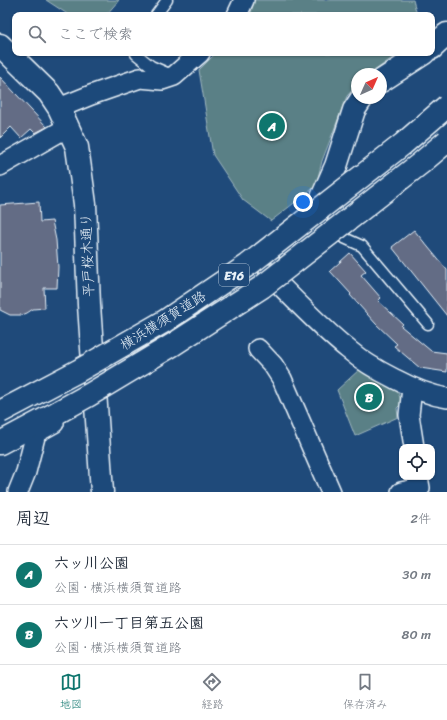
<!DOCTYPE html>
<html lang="ja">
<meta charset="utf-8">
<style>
body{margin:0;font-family:Sriracha,"Klee One",sans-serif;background:#f6f6f7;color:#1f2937}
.controls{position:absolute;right:12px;bottom:12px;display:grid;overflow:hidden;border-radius:8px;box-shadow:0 1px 3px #0004}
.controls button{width:36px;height:36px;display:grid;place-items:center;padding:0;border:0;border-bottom:1px solid #e0e1e3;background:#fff;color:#1f2937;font:20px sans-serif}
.compass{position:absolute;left:351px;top:68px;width:36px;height:36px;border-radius:50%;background:#fff;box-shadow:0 1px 3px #0004;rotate:45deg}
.you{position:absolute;left:303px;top:202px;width:14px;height:14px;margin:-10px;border:3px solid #fff;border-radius:50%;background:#1a73e8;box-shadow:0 0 0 6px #1a73e833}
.badge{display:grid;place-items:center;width:26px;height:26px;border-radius:50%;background:#0f766e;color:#fff;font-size:13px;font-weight:700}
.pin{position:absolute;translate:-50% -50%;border:2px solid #fff;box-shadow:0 1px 4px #0006}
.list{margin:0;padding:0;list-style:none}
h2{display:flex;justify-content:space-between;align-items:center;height:52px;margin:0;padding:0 16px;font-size:17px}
h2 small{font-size:13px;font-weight:400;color:#747a83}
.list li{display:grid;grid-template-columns:26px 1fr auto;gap:12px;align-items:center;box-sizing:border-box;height:60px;padding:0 16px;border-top:1px solid #e0e1e3}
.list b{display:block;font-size:15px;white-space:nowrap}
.list p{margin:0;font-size:13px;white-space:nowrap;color:#747a83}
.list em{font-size:13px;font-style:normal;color:#747a83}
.icon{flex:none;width:22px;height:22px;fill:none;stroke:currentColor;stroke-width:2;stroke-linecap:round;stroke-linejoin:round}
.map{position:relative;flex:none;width:447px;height:492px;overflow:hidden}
.search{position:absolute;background:#fff;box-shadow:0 1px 3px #0004;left:12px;right:12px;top:12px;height:44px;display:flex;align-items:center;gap:10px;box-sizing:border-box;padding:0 14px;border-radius:8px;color:#747a83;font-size:15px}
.sheet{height:172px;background:#fff}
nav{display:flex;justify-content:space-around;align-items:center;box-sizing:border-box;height:56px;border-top:1px solid #e0e1e3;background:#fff;font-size:11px;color:#747a83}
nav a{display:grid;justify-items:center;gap:2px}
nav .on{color:#0f766e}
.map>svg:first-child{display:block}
.green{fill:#5a8086;stroke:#a1b8bf}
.building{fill:#646c85;stroke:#e8f1f8}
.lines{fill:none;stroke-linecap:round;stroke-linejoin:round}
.service-casing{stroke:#e8f1f8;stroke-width:13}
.minor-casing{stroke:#e8f1f8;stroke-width:22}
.tertiary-casing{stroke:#e8f1f8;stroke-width:25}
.secondary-casing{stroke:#e8f1f8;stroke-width:25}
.motorway-casing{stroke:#e8f1f8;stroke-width:25}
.service{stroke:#1f4a7a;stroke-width:10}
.minor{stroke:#1f4a7a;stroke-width:19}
.tertiary{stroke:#1f4a7a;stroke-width:22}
.secondary{stroke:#1f4a7a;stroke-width:22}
.motorway{stroke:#1f4a7a;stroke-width:22}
.motorway-bridge-casing{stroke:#e8f1f8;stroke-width:25;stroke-linecap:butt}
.motorway-bridge{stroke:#1f4a7a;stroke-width:22}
.labels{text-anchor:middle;stroke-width:3.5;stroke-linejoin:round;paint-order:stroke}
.shield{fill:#1f4a7a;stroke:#acbfd2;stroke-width:1}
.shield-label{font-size:13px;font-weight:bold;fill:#e8f1f8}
.street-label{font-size:14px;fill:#e8f1f8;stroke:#1f4a7a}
</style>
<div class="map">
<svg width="447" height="492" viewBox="0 0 447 492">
<rect width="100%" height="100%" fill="#1f4a7a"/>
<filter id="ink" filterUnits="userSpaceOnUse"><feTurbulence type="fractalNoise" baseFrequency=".025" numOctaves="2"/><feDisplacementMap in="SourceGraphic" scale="8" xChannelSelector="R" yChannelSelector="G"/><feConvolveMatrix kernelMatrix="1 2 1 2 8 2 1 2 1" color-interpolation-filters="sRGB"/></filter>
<g filter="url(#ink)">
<path class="green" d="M46 0H119L106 15H69Z
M253 0H413L417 15H251Z
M216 53H399L370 74H357V85L347 96 322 161 316 186 271 221 243 200 213 155 199 70Z
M360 369 397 390 402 403 397 408 398 417 355 436 337 390Z"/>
<path class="building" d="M0 77 47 127 35 133 31 129 21 138 11 127 0 138Z
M39 202 40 222 52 221 56 240 58 267 57 288H44L45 308 33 309 27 313 22 315H10L0 310V205Z
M414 230 447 270V316L392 247Z
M350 253 366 271 361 275 381 298 378 301 403 324 401 326 431 351 447 353V372L420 368 394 346 397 344 376 324 350 295 351 294 330 271Z"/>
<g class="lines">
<defs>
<path id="service" d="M156 15 167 0
M136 53V54L151 66 174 76
M331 232 362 246 428 324"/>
<path id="minor" d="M237 15 244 0
M59 108 91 95 140 78 162 80 174 76 200 53
M0 166 68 127
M269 274C295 300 320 327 349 350 363 362 379 371 395 379 412 388 429 395 447 398
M258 349 273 365 282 379 331 492
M412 388 409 415 414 447
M18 492 26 472 36 433 54 423
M401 492 420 488 418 477"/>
<path id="tertiary" d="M432 48 447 34
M381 81 424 53
M291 257 311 235 321 200 336 166 354 110 362 98"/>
<path id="secondary" d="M0 45 49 93 59 108 77 147 85 204 89 305 102 492"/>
<path id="motorway" d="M0 443 60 411"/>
</defs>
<use href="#service" class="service-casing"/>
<use href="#minor" class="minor-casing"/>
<use href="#tertiary" class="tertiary-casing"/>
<use href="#secondary" class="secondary-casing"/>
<use href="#motorway" class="motorway-casing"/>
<use href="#service" class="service"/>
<use href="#minor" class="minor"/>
<use href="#tertiary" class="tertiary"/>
<use href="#secondary" class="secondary"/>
<use href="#motorway" class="motorway"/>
<defs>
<path id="motorway-bridge" d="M60 411 89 395 174 344 262 287 421 163 447 141
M0 412 78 371 165 321 248 265 403 144 447 106"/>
</defs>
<use href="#motorway-bridge" class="motorway-bridge-casing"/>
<use href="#motorway-bridge" class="motorway-bridge"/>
</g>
</g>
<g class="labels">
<rect class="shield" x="219" y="264" width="30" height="22" rx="3"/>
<g class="shield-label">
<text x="234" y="280">E16</text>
</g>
<g class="street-label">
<text transform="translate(87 255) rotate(-92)" y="5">平戸桜木通り</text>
<text transform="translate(163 320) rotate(-32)" y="5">横浜横須賀道路</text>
</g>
</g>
</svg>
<div class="controls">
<button><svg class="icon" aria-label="locate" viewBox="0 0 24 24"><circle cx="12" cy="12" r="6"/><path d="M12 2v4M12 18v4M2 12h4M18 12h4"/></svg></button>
</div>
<svg class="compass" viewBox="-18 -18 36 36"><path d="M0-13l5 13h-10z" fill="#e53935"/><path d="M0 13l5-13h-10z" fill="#747a83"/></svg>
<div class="you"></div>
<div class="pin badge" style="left:272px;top:126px">A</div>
<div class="pin badge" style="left:369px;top:397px">B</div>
<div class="search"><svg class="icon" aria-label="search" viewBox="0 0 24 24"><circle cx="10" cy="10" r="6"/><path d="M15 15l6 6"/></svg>ここで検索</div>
</div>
<section class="sheet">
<h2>周辺<small>2件</small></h2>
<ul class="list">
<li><span class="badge">A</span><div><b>六ッ川公園</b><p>公園 · 横浜横須賀道路</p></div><em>30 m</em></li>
<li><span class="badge">B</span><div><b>六ツ川一丁目第五公園</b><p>公園 · 横浜横須賀道路</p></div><em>80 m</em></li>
</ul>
</section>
<nav>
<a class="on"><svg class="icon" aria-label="map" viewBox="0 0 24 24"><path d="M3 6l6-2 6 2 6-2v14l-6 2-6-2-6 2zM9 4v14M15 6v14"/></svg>地図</a>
<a><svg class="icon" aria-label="directions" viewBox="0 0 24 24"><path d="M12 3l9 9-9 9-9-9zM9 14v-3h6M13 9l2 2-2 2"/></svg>経路</a>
<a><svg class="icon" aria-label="saved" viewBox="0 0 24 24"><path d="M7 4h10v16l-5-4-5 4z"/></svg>保存済み</a>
</nav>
